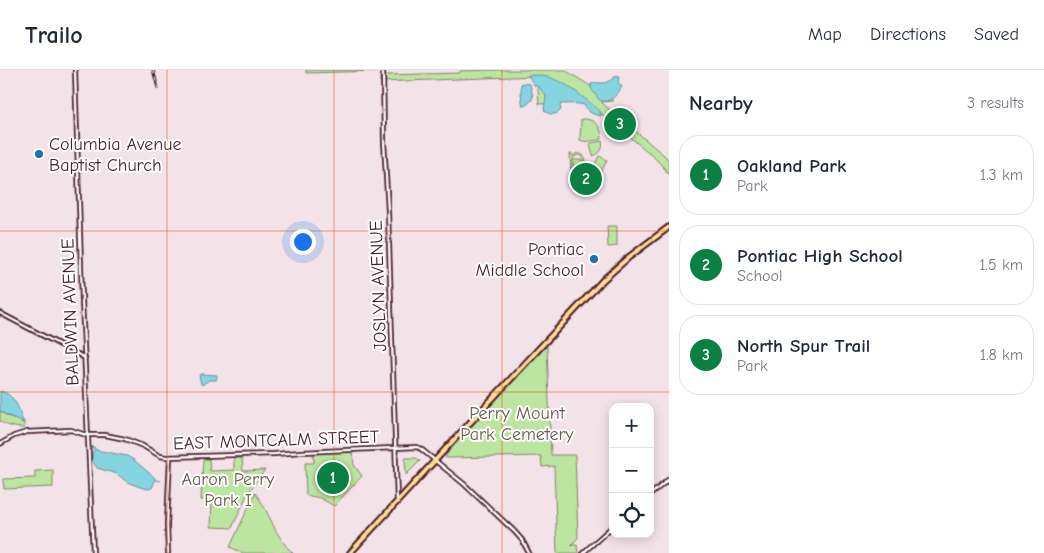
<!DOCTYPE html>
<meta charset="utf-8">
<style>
body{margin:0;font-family:"Comic Neue",sans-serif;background:#f2f2f3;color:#1f2937}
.controls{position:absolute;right:15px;bottom:15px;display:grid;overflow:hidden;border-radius:10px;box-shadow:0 2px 12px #0003}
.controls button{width:45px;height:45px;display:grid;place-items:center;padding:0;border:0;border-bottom:1px solid #e0e1e3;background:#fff;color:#1f2937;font:25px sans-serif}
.you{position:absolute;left:302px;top:171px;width:18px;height:18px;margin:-12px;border:4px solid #fff;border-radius:50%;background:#1a73e8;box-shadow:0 0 0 8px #1a73e833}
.badge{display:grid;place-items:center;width:32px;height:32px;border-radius:50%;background:#0b8043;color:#fff;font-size:16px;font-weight:700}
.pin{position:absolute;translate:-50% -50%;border:2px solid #fff;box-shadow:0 1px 5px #0006}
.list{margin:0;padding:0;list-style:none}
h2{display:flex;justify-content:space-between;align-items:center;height:65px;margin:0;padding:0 20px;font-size:21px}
h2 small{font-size:16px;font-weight:400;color:#747a83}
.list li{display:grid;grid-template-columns:32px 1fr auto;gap:15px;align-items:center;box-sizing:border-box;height:80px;margin:0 10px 10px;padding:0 10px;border:1px solid #e0e1e3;border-radius:20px}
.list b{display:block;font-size:19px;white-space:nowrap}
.list p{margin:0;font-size:16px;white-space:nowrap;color:#747a83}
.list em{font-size:16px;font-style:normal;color:#747a83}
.icon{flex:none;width:28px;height:28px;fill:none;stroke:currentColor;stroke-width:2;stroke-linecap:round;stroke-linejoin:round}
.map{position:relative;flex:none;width:669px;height:483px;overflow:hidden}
header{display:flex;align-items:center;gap:30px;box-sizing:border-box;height:70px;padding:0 25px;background:#fff;border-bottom:1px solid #e0e1e3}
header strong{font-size:24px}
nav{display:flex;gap:28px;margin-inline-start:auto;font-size:18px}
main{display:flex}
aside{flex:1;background:#fff}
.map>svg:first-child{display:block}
.green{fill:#bce5a1;stroke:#838266;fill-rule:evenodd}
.water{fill:#85d5e0;stroke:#6d8c98}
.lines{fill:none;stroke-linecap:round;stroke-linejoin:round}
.stream{stroke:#6d8c98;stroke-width:1}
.secondary-casing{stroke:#4a1f2b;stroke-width:6}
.primary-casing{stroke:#4a1f2b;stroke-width:8}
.secondary{stroke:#fff;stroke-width:2.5}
.primary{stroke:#ffdd96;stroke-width:4}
.rail-casing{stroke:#4a1f2b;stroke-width:3}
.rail{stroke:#fff;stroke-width:1;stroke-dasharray:4;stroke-linecap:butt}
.grid{fill:none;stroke:#e0560e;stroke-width:1;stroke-opacity:0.55}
.poi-dot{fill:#1f6fb2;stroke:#fff;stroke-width:2}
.labels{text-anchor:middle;stroke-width:4;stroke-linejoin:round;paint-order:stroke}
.poi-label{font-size:18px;fill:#4a1f2b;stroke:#fff;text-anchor:start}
.street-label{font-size:18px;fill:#4a1f2b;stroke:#fff}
.park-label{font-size:18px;fill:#6c5a4e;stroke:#fff}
</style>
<header>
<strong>Trailo</strong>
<nav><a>Map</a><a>Directions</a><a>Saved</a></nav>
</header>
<main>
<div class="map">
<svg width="669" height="483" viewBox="0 0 669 483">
<rect width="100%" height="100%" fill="#f3e3e8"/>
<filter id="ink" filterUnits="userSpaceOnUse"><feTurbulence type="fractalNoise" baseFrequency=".02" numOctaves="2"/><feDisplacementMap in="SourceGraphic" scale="10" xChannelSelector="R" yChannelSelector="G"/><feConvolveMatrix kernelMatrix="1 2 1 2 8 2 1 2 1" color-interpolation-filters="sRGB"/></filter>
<g filter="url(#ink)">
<path class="green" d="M306 0H380V1L306 3Z
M497 0H565L614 31 601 32 665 86 669 91V105L664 98 652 85 587 32 539 34 537 6 380 12V7L385 5 460 3V1Z
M581 49C594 48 602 56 602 69 595 70 586 73 580 70Z
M602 71C604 79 600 84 593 86L590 75 591 73Z
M577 83 583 85 586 90 587 111 584 116 580 118 574 116 571 111 570 84H572L573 86ZM578 85 581 86 584 90 585 111 583 115 579 116 575 115C573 110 570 92 574 87 575 86 577 86 578 85Z
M599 86 607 90 598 108 590 104Z
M573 90H583V110L574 111Z
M607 156H617V176L608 177Z
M547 276 551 385H575L578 468 571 475H577L578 483H557L554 396 542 397 541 386 447 388 445 387 449 382 448 380 545 277Z
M0 341 7 346 19 350 22 353 23 351H24V358C16 358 6 356 0 351Z
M352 381 354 395 362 406 334 436 320 428 306 425 305 393H314L313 383Z
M234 388H242L243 401 265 400 248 423 232 458 211 457 212 430H201L203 389H209L210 401 234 400Z
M405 388H416L420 391 406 405Z
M53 400V417L4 419 3 409 35 408V401Z
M255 423C270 441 274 467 293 483H243L230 477Z"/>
<path class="water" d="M528 5C559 4 574 21 597 38L600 41 601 46C594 45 587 42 584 35 580 33 566 34 561 34L560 36 561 40C557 45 549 46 544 40L546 26 540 18 534 15Z
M616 6 619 7 618 12 622 17C618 23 611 33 602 31 598 30 598 28 596 25 592 21 591 20 591 14 596 12 598 13 602 13 608 13 612 9 616 6Z
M523 13 530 14 533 27 531 31 525 36H523C521 29 521 21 521 14Z
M202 304 217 305V307L216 310H209L202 315 201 314 199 305Z
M0 321C15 324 20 340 23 353 16 348 7 346 0 341Z
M91 377H94L96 380 127 386 134 390 155 408V411L152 418 148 419 140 417 127 412 117 404 97 398 92 390V384L94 380Z"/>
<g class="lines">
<path class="stream" d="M156 410 161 411"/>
<defs>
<path id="secondary" d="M75 0 82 230 93 483
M383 0 384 71 388 141 397 431
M0 243 85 288
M0 374 14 366 27 362 71 360 86 365H105L125 369 143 376 160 386 166 387 275 384 302 382 417 377 421 379 464 414 514 461 522 470 529 483
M650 425 669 409
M168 483 167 454 170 387
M583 483 613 456"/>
<path id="primary" d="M350 483 452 372 604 209 629 187 669 157"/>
</defs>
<use href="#secondary" class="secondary-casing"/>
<use href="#primary" class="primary-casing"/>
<use href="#secondary" class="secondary"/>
<use href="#primary" class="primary"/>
<defs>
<path id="rail" d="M153 0 158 18"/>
</defs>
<use href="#rail" class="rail-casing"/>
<use href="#rail" class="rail"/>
</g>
</g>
<path class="grid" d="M167 0V483M334 0V483M502 0V483M0 161H669M0 322H669"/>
<g class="poi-dot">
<circle cx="39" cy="84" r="5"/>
<circle cx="594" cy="189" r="5"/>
</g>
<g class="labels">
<g class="poi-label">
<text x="49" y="80">Columbia Avenue<tspan x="49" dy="21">Baptist Church</tspan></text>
<text x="584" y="185" text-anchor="end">Pontiac<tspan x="584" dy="21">Middle School</tspan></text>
</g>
<g class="street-label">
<text transform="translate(378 216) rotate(-92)" y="6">JOSLYN AVENUE</text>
<text transform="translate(70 242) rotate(-92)" y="6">BALDWIN AVENUE</text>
<text transform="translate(276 370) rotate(-2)" y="6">EAST MONTCALM STREET</text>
</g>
<g class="park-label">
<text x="517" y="349">Perry Mount<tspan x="517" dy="21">Park Cemetery</tspan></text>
<text x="228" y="415">Aaron Perry<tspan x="228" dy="21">Park I</tspan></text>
</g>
</g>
</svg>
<div class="controls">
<button>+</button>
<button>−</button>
<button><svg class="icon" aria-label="locate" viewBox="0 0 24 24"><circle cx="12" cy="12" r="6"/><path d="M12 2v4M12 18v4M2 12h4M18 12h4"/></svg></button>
</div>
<div class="you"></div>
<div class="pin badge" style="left:333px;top:408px">1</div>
<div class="pin badge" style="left:586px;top:109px">2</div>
<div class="pin badge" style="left:620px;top:54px">3</div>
</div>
<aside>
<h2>Nearby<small>3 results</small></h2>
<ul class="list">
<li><span class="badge">1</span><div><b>Oakland Park</b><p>Park</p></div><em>1.3 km</em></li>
<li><span class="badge">2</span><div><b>Pontiac High School</b><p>School</p></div><em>1.5 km</em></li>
<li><span class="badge">3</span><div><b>North Spur Trail</b><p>Park</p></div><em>1.8 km</em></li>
</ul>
</aside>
</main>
